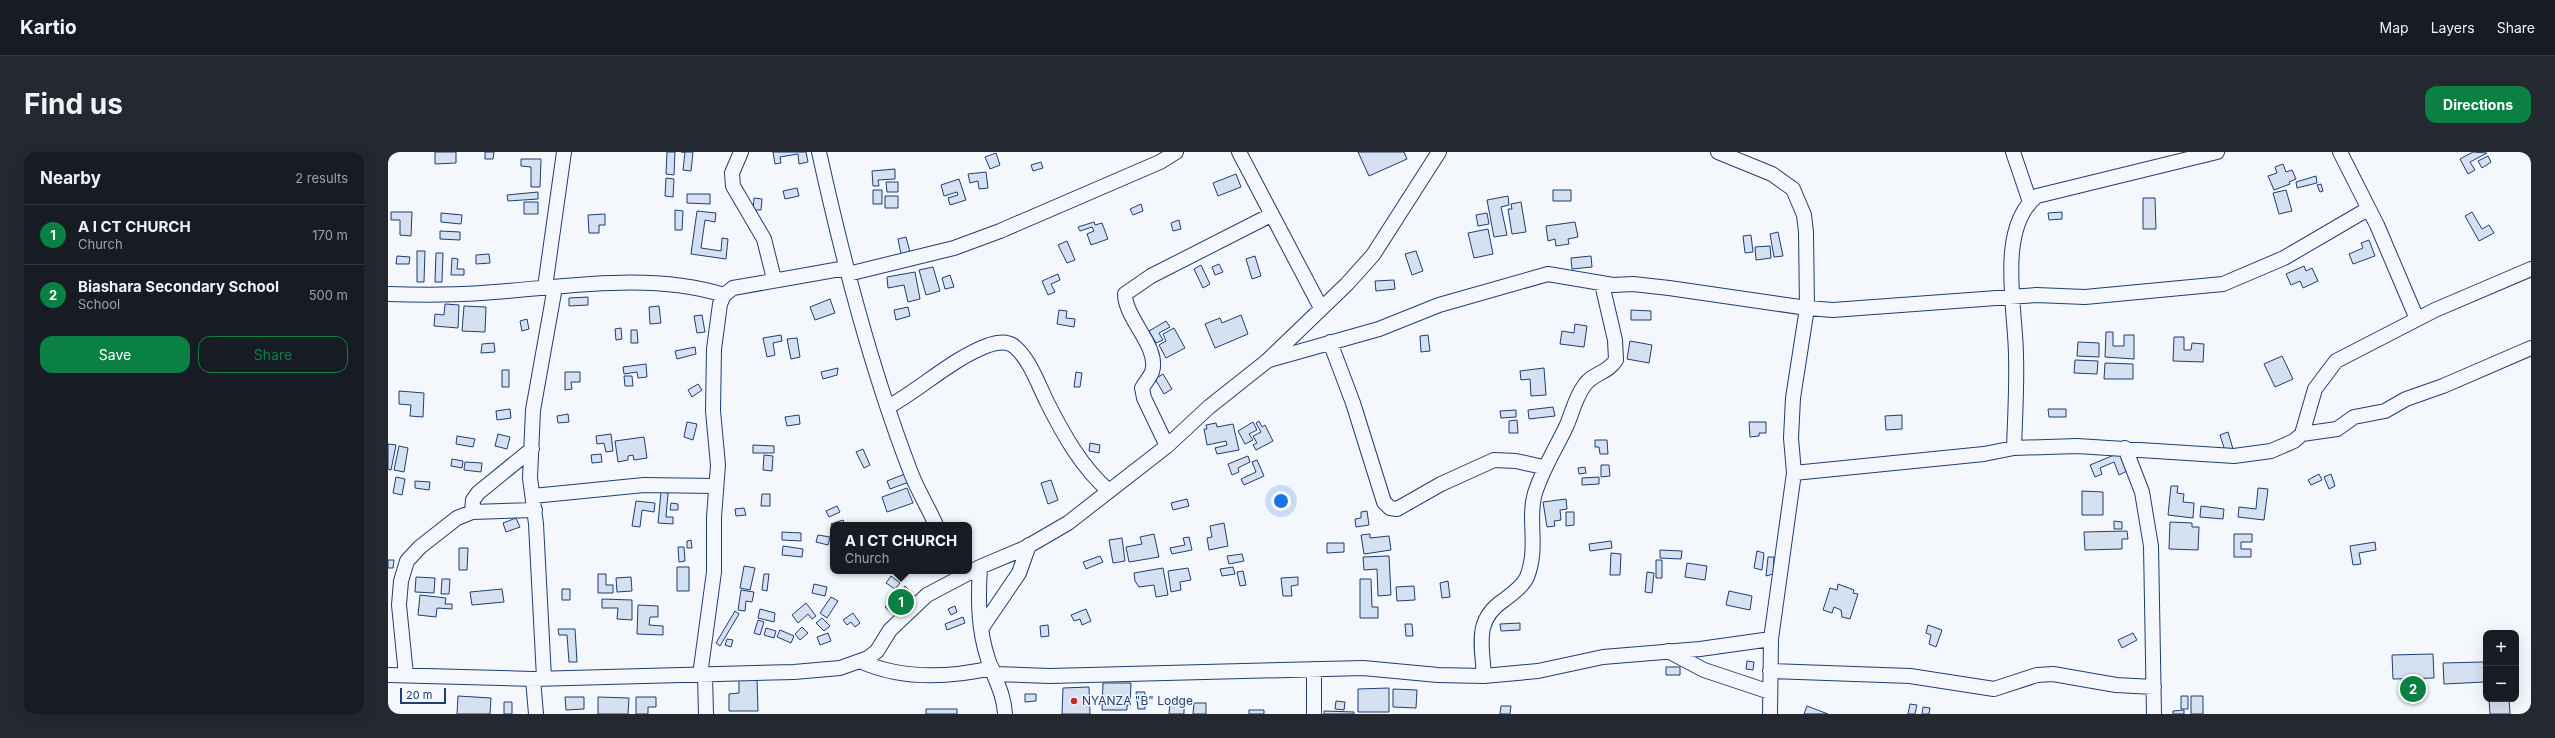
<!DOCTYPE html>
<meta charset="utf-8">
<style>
body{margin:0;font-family:Inter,sans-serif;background:#242831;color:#f1f3f6}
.controls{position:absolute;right:12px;bottom:12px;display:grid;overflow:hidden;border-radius:8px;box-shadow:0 4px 16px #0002}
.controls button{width:36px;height:36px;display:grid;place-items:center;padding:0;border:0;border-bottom:1px solid #363941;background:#171b24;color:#f1f3f6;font:20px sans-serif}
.scale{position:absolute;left:12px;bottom:10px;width:46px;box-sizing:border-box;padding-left:4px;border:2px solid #1d3f73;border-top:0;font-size:11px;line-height:14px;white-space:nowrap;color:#1d3f73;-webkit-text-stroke:3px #f4f7fb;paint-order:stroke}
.you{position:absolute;left:893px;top:349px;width:14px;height:14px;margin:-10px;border:3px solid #fff;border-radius:50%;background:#1a73e8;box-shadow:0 0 0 6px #1a73e833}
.badge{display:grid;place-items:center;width:26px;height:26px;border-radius:50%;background:#0b8043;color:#fff;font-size:13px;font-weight:700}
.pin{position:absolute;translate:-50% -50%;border:2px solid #fff;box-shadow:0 1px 4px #0006}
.popup{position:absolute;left:442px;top:370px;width:142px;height:52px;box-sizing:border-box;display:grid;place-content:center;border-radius:8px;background:#171b24;filter:drop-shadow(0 1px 3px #0005);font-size:13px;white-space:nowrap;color:#9ea1a6}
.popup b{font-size:15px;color:#f1f3f6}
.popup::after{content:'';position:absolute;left:50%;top:100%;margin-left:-8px;border:8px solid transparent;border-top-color:#171b24}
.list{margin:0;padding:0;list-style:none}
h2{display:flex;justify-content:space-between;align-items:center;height:52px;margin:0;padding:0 16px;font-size:17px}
h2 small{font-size:13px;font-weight:400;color:#9ea1a6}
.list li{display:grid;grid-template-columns:26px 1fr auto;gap:12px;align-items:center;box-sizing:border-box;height:60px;padding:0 16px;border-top:1px solid #363941}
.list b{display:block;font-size:15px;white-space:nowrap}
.list p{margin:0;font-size:13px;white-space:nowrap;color:#9ea1a6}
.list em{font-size:13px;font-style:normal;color:#9ea1a6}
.actions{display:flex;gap:8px;padding:12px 16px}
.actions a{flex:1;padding:9px 0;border:1px solid #0b8043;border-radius:12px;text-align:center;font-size:14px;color:#0b8043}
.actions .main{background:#0b8043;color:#fff}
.map{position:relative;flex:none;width:2143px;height:562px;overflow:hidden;border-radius:12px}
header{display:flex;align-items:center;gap:24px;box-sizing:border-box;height:56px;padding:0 20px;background:#171b24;border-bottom:1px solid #363941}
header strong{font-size:19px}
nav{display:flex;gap:22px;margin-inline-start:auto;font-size:14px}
.intro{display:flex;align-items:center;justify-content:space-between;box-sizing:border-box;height:96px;padding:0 24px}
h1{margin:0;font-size:28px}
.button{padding:10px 18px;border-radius:12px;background:#0b8043;color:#fff;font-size:14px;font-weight:700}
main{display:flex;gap:24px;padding:0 24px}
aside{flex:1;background:#171b24;border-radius:12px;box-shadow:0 4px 16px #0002}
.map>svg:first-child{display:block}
.building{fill:#d5e0f0;stroke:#1d3f73}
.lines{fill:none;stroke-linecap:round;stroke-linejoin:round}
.street-casing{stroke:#1d3f73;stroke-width:16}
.street{stroke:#f4f7fb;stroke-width:14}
.poi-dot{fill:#c62828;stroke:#f4f7fb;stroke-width:1.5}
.labels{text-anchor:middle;stroke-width:3;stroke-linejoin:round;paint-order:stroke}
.poi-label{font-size:12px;fill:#1d3f73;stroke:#f4f7fb;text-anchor:start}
</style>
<header>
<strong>Kartio</strong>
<nav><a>Map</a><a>Layers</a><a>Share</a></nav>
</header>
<div class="intro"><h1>Find us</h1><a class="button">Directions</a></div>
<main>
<aside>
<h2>Nearby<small>2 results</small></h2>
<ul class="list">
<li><span class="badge">1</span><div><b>A I CT CHURCH</b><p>Church</p></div><em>170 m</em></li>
<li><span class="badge">2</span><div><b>Biashara Secondary School</b><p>School</p></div><em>500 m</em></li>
</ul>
<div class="actions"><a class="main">Save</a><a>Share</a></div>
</aside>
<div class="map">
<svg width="2143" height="562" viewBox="0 0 2143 562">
<rect width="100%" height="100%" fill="#f4f7fb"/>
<path class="building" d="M47 0H68V11L47 12Z
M97 0H106L105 7H97Z
M279 0H287L286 23 278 22Z
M293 0H305L303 19 295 18 297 0Z
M385 0H418L420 10 411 12 410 2 392 5 393 11 387 12Z
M970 0H1016L1019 7 981 24Z
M2085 0 2099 1 2082 10 2087 18 2080 22 2072 7Z
M608 1 612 13 602 17 597 5Z
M2100 4 2103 10 2094 16 2090 9Z
M133 7H153L152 35H143V15L133 14Z
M653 10 655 16 645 19 643 13Z
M1895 12 1898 20 1904 18 1908 27 1901 30 1902 32 1886 38 1880 24 1889 21 1887 15Z
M507 17V27L490 28 491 34H485L484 19Z
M598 20 600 36 591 37 590 29 582 31 580 22Z
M848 22 853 35 830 44 825 31Z
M1928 24 1929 31 1909 36 1908 30Z
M278 26 286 27 285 45 277 44Z
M571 27 578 48 562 53 560 46 570 43 569 40 556 44 553 33Z
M498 30H510V40H499Z
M1933 32 1935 39 1932 40 1929 33Z
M409 36 411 44 397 47 395 39Z
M485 38H494V52H485Z
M1165 38H1183V49H1165Z
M1898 38 1904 59 1891 62 1885 41Z
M150 40V47L120 49 119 43Z
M299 42H322V52L299 51Z
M497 44H510V56H497Z
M1120 44 1121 53 1113 55 1119 83 1106 85 1099 48Z
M366 46 374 47 373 58H365Z
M1755 46H1767L1768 77H1755Z
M136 50H150V62H136Z
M1133 50 1138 80 1124 82 1120 57H1124L1123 52Z
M753 52 755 59 745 63 742 57Z
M287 58 295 59 294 78H287Z
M309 59 328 61 327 70 317 68 313 96 333 99 334 86 340 87 338 107 303 102Z
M3 60H24L23 84 12 83V68H3Z
M1674 60V67L1661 68 1660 61Z
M2084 60 2094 77 2101 73 2106 81 2091 89 2077 64Z
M53 61 74 63 73 72 53 70Z
M1099 61 1101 72 1090 74 1088 63Z
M217 62V73H211V81H201L200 63Z
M791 68 793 77 785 79 783 71Z
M706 70 707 73 714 71 720 87 703 93 699 82 706 79 704 75 692 79 690 75Z
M1187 70 1190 85 1180 87 1181 92 1168 94 1167 87 1160 89 1158 74Z
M1100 77 1105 102 1086 106 1080 81Z
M52 79 72 80V88L52 87Z
M1390 80 1395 104 1386 105 1382 82Z
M1363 83 1365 100 1357 101 1355 84Z
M518 85 522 100 513 102 510 87Z
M1981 88 1987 104 1965 112 1961 102 1975 96 1973 91Z
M679 89 687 108 679 111 670 93Z
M1382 94 1383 106 1368 108 1367 95Z
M29 99H37L36 130H29Z
M1028 99 1035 119 1024 123 1017 102Z
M48 101H55L54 130H47Z
M101 102 102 111 88 112V103Z
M9 104 22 105 21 112H8Z
M867 104 873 124 864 127 858 107Z
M1203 104 1204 115 1184 117 1183 106Z
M64 106 70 107 69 117H76V123H63Z
M831 112 835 120 827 123 824 115Z
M813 113 822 132 815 136 806 117Z
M1916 114 1918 119 1924 116 1930 129 1915 136 1912 129 1903 133 1898 122Z
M545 115 552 139 538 143 531 118Z
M527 120 532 147 520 150 516 133 500 136 499 125Z
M670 122 672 128 663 132 667 140 660 143 654 129Z
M562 123 566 135 557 137 554 126Z
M1006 128 1007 137 988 139 987 129Z
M200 145V153L181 154V146Z
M442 147 447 161 427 168 422 155Z
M57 152 71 153 70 176 46 174 47 162 56 163Z
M76 154 98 155 97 180 74 179Z
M271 154 273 171 262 172 261 155Z
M520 155 522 164 508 168 506 158Z
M671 158 679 159 678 166 687 167 686 175 669 172Z
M1243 158 1263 159V168H1243Z
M314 163 317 180 309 181 306 164Z
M853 163 860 182 827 196 817 172 832 166 834 171Z
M139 167 141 177 134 179 132 169Z
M778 169 782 175 771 181 775 188 768 191 761 179Z
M1187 172 1199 174 1196 195 1172 192 1174 179 1186 181Z
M233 176 234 187 228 188 227 177Z
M786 176 797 196 778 206 771 193 778 189 775 182Z
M243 178H249L250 191H243Z
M1718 180H1725V194H1736V183H1746V207L1717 205Z
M393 183 394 189 385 191 387 203 379 205 375 186Z
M1040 183 1042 199 1033 200 1032 184Z
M1786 185H1796V198H1803L1804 191 1816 192 1815 210 1785 209Z
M409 186 412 205 403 207 399 187Z
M1242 189 1264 193 1261 211 1239 207Z
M1690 190 1711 191V205L1689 204Z
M106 191 107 200 93 201 94 192Z
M307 195 308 202 289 207 287 199Z
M1894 204 1905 227 1887 235 1876 212Z
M1687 208 1710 209 1709 222 1686 221Z
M1717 211 1745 212V227H1716Z
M258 212 259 225 250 226 249 220 236 222 235 215Z
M450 216 449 223 435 227 433 220Z
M1156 216 1158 243 1143 244 1142 227 1133 228 1132 219Z
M114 218H121V235H114Z
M177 220H192V230H183L184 237 177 238Z
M688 220 694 221 692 235H686Z
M775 222 784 237 776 242 767 227Z
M236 224H244L245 234H237Z
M310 232 314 238 304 245 300 238Z
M11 239 36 241 35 265 22 264 23 253 11 252Z
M1165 255 1167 264 1141 267 1140 258Z
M122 257 123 266 109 268 108 259Z
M1660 257H1678V265H1661Z
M1128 258V265L1113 266 1112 259Z
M180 262 181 270 170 271 169 264Z
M411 263 412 272 399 274 397 265Z
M1514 263V277L1498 278 1497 264Z
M1129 268 1130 281H1121V269Z
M871 269 874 275 877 273 885 289 868 298 865 293 869 291 865 284 873 280 868 271Z
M299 270 309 272 305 288 296 285Z
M865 270 869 278 861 282 865 288 857 292 850 279Z
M1361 270H1378V281H1371V284L1362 285Z
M828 271 829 275 845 272 851 298 829 302 827 296 839 293 838 289 819 293 816 277H819L818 273Z
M1840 280 1845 297 1837 299 1832 283Z
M110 282 122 285 119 297 107 294Z
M223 282 225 299 218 300 216 291 209 292 208 284Z
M69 284 87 287 85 295 68 292Z
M256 285 259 306 246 308 245 303 240 304V308L230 310 227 289Z
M1207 288H1219L1220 302H1212L1211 295H1207Z
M702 291 712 293 711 301 701 299Z
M0 292 8 293 3 318 0 317Z
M365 293 386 294V301H365Z
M11 294 20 296 16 320 6 318Z
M475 297 482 313 476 316 468 300Z
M1731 301 1739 319 1731 323 1726 310 1712 316 1714 322 1707 325 1702 313Z
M213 302 214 310 204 311 203 303Z
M376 303 385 304 384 319 375 318Z
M860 304 862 310 850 316 851 320 844 323 840 312Z
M64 307 75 309 74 316 63 314Z
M869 308 876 324 856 333 853 327 868 320 864 310Z
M77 310 94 311 93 320 76 318Z
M1213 313H1221L1222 324 1213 325Z
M1197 315 1198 321 1191 322 1190 316Z
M517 322 521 330 502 337 499 329Z
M1931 322 1934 328 1923 333 1920 328Z
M1943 322 1947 334 1941 337 1936 325Z
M8 325 17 327 14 343 5 341Z
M1211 325V332L1194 333V326Z
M663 328 670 348 660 352 653 331Z
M27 329 42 330 41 338 27 336Z
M1783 334H1790L1789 341 1796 342 1795 350 1806 351 1805 366 1780 363Z
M519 336 525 351 499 360 494 345Z
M1870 336 1880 337 1876 368 1850 365 1851 355 1868 357Z
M1694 339 1715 340V363H1694Z
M273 340 280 341 278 365H285V372L270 371Z
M374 342H382V354H373Z
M799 347 801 354 785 358 783 351Z
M1178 347 1179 357 1172 358 1173 368 1166 369 1167 374 1159 375 1155 350Z
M248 349 267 351 266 360 254 358 252 375 244 374Z
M283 351 290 352V358H282Z
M449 354 452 360 441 365 438 359Z
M1813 354 1836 357 1835 367 1812 365Z
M356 356 358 363 348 364 347 357Z
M979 359 981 373 968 375 967 367 973 366V360Z
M1178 360H1186V373L1178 374Z
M128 366 132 375 118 380 115 371Z
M455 368 457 373H445V377L443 372Z
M1726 369 1734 370V377H1726Z
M1782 370 1804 371V375H1811L1810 398 1781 397Z
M836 371 840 394 821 398 819 386 824 385 822 374Z
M1739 379 1740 387H1734V397L1697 398 1696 380Z
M394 380 413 381V389L394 388Z
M766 382 771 405 741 410 738 395 754 392 752 385Z
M982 382V386L1001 384 1003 398 976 402 973 383Z
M1846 382H1864V390H1853V397H1863V405H1846Z
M430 383 442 385 440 393 428 390Z
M801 385 804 398 784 402 782 396 797 393 795 386Z
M734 386 737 409 725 411 721 388Z
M303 388 304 396H299V389Z
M1223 389 1224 396 1202 399 1201 392Z
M1987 390 1988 398 1971 401 1973 412 1965 413 1962 394Z
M939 391H956V400L939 401Z
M395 394 415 397 414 405 394 403Z
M290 395H296L297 409 291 410Z
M71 396H80L79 418H71Z
M1272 398 1294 399 1293 407 1272 406Z
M1369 399 1376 401 1374 418 1366 416Z
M1223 401 1233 402 1232 423H1222Z
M854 402 856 409 841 412 839 404Z
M712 404 715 410 698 417 695 410Z
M1001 404 1003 443 990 444 989 417 976 418 975 405Z
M1380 405H1386L1385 422 1378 424Z
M0 408H6L5 416H0Z
M1268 408H1274V426H1268Z
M1299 411 1319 414 1317 428 1297 425Z
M356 414 367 416 362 438 352 436Z
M289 415H301V439H289Z
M845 415 847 422 834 424 832 417Z
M775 416 780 443 768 445 766 433 751 435 747 429 746 421Z
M800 416 803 428 792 430 793 438 783 440 780 419Z
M855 419 858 433 852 434 849 420Z
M1259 420 1266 421 1264 441 1257 440Z
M210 422H218V433H225V441H210Z
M376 422H381L379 439 374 438Z
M503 424 512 431 507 437 498 431Z
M28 425 47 426 46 441 27 440Z
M243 425 244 439 229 440 228 426Z
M910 425V433L903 434 904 444H895L893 426Z
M54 427H62L61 442H53Z
M972 427H983L984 455H990V466H972Z
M1060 429 1062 445 1054 446 1052 431Z
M426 432 439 435 437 444 424 441Z
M1450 432 1466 438 1465 441 1470 442 1462 467 1454 465 1453 458 1446 455 1444 461 1435 458 1442 436 1449 438Z
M517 434 528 445 509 466 497 455Z
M1026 434 1027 448 1009 449 1008 435Z
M114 437 116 450 84 453 82 440Z
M174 437H182V448H174Z
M353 438 366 440 364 450 358 449 357 459 350 458Z
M1341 439 1364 444 1362 458 1338 453Z
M32 443 58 446 57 452H64V457L49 456 48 465 30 463Z
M443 445 450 449 439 466 432 461Z
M214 447 244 448V468L229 467 230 456H214Z
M418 451 428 464 424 467 420 462 410 471 404 463Z
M250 453 270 454V465H262L261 473 275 474V483L249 482Z
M567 454 569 460 563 463 560 457Z
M372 457 387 461 386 470 370 466Z
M698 457 703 469 694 473 692 467 686 469 683 463Z
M347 459 351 462 332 494 328 491Z
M465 461 472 471 467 475 463 470 459 473 455 468Z
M575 465 577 471 559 478 557 472Z
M434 466 442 474 436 479 428 471Z
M370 468 376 470 372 483 366 481Z
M1132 471V478L1113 479 1112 472Z
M1017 472H1024L1025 484H1018Z
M660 473 661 484 653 485 652 474Z
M1540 473 1554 478 1548 495 1541 492 1543 483 1538 481Z
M414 475 420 481 412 488 407 482Z
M378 476 388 479 386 486 376 483Z
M170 477H187L189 510H181L179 483H171Z
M392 478 406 484 403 491 389 485Z
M440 481 443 489 432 493 429 485Z
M1745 481 1749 488 1734 496 1730 488Z
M339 487 345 488 343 495 337 493Z
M2045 502 2046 526 2005 527 2004 503Z
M1359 509 1366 510 1365 518 1358 517Z
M2096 510 2097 530 2056 532 2055 511Z
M1278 515H1292V523H1278Z
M351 527H369L370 559H341V542L351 541Z
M715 531H743L742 553H739V558H714Z
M701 535 702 562H674L675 536Z
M1001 536V560H970V537Z
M1005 537 1029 538 1028 556 1005 555Z
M748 540H757V557H750Z
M637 542H648V549L637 550Z
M70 544 103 546 102 562H69Z
M1793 544H1800V557H1793Z
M1803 544H1815V562H1803Z
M177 545H196V557L178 558Z
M210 545 241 546 240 562H210Z
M248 545H268V555H260V562H248Z
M2101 547H2121L2122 562H2102Z
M782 549 796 550V562H781Z
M948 549 957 550 956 558 947 557Z
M116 550H124V562H116Z
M806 551H818V562H805Z
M1522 552 1529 553 1527 562H1520Z
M1113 554H1123L1122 562H1112Z
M1419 554 1440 562H1416Z
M1535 555 1542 556 1541 562H1534Z
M538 557H569V562H538Z
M861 558H876V562H861Z
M1796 558V562H1785V559Z
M936 559 966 560V562H936Z"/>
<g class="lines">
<defs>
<path id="street" d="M353 0 344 21 345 34 376 87 386 127
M431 0C455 108 483 217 523 321 530 339 540 355 548 373
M851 0 933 156
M1330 0 1384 22 1405 37 1416 63 1418 80 1419 156 1405 246 1403 286 1406 321 1383 487 1382 562
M1625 0 1642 50
M1952 0 1989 73 2029 167
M460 122 566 96 612 79 772 10 788 0
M157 135 176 0
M0 142C31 143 63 143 94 141 172 136 260 119 336 143
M942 190 965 251 996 350 1002 356 1009 357 1053 332 1106 308 1128 309 1155 315
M881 208 991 177 1051 153 1160 122 1225 133 1245 132 1281 136 1419 156 1445 158 1648 143 1697 145 1835 132 1896 106 1980 57
M500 255C534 236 565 206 601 193 610 190 620 189 627 195 642 208 650 232 659 250 675 282 694 316 721 339
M1914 282 1949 277 1966 265 1997 259 2018 247 2055 234 2143 196
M779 294 756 246 754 236C757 231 762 225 764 220 772 195 737 167 737 142L763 124 883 63
M1626 296C1627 265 1629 235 1628 204 1628 159 1608 76 1649 44L1829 0
M1737 296 1754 340 1763 394 1766 562
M1406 321 1596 302 1626 296 1689 294 1846 304 1883 299 1906 289 1914 282 1927 237 1948 209 2047 158 2143 117
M145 344 256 333 328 334
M84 360 85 348 90 341 144 297
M592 415C590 446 590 477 600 507 606 526 616 541 617 562
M593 477 631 421 641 393
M1280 499 1316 518 1382 540
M472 509C514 528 560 526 604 516
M1382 519 1522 524 1606 537 1649 523 1665 522 1728 533 1766 535
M607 522 662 524 975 516 1050 523 1096 524 1150 519 1215 505 1312 497 1383 487
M0 523 145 527 406 520 452 516 480 506 489 499 502 478 539 443 592 415 637 396 680 371 779 294 821 255 879 209 959 132 985 103 1051 0
M18 523 11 453 13 429 19 409 32 395 69 366 84 360 147 358
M312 523 326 420V365L330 313 325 259 326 197 332 152 336 143 345 136 458 116
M317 523 318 562
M1096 524C1094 492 1086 468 1116 448 1124 442 1135 434 1139 425 1151 394 1139 368 1147 341 1155 316 1167 298 1178 275 1184 262 1187 246 1196 234 1204 221 1219 222 1228 208L1227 188 1214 132
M156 526 148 372 142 326 145 258 167 135
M145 527 148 562
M926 562V517"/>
</defs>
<use href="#street" class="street-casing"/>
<use href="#street" class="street"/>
</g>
<circle class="poi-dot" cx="686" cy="549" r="4"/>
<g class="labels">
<g class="poi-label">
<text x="694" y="553">NYANZA "B" Lodge</text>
</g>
</g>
</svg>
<div class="controls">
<button>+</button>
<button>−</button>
</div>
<div class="scale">20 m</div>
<div class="you"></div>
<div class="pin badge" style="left:513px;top:450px">1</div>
<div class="popup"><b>A I CT CHURCH</b>Church</div>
<div class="pin badge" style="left:2025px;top:537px">2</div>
</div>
</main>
